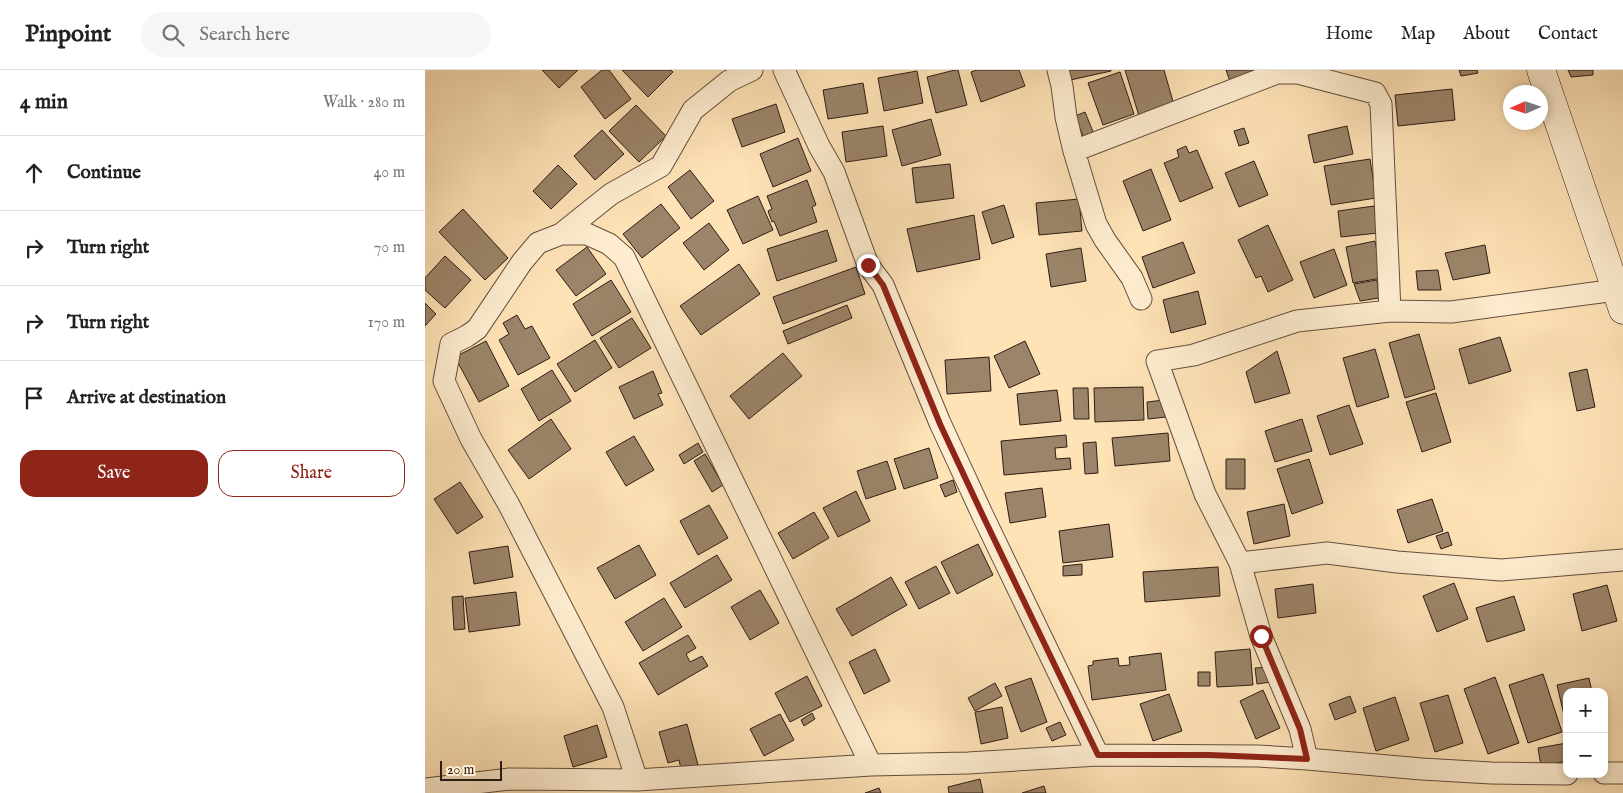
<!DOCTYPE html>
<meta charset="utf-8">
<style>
body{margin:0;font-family:"IM FELL English",serif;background:#f6f6f6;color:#222}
.controls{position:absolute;right:15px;bottom:15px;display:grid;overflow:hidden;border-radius:10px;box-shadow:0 2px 8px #0003}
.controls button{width:45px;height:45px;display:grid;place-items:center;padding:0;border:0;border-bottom:1px solid #e0e0e0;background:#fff;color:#222;font:25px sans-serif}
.compass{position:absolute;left:1078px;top:15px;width:45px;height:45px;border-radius:50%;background:#fff;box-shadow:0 2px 8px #0003;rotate:267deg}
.scale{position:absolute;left:15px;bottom:12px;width:62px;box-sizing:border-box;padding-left:5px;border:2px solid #2f1d16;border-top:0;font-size:14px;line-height:18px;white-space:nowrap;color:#2f1d16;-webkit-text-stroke:4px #feedd0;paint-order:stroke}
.stop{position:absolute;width:15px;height:15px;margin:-11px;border:4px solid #8f2418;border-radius:50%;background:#fff}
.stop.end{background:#8f2418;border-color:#fff;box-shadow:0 1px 5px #0008}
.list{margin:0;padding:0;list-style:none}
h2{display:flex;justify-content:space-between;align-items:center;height:65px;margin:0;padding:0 20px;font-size:21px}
h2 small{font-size:16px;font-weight:400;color:#767676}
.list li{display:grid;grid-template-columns:32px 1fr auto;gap:15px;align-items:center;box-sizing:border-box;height:75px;padding:0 20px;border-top:1px solid #e0e0e0}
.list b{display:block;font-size:19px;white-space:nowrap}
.list em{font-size:16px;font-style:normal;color:#767676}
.actions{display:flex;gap:10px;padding:15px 20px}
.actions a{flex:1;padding:11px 0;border:1px solid #8f2418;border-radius:15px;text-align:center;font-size:18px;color:#8f2418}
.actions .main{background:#8f2418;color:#fff}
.icon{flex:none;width:28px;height:28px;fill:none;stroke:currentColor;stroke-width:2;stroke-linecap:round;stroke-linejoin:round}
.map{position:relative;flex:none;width:1198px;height:723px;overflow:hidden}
header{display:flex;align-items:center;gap:30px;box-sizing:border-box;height:70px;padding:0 25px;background:#fff;border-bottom:1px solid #e0e0e0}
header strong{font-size:24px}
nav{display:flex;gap:28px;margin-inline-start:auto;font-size:18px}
.search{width:350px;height:45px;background:#f6f6f6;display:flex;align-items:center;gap:12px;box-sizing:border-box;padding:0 18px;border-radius:28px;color:#767676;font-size:19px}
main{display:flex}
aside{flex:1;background:#fff}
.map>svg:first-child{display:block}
.building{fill:#9b8469;stroke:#2f1d16}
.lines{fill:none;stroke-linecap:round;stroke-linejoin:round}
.minor-casing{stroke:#634e3e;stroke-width:23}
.secondary-casing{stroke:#2f1d16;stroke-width:29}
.minor{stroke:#feedd0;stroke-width:21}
.secondary{stroke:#feedd0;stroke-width:28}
.route{stroke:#8f2418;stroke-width:6}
</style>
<header>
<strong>Pinpoint</strong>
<div class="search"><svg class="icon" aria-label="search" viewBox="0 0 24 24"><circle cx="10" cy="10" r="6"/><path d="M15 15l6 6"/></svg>Search here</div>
<nav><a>Home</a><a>Map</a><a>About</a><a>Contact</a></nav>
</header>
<main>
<aside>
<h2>4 min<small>Walk · 280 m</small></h2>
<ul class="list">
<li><svg class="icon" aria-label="ahead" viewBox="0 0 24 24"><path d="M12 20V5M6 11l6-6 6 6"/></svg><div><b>Continue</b></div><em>40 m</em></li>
<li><svg class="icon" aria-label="right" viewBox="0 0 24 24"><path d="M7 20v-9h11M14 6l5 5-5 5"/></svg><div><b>Turn right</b></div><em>70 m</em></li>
<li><svg class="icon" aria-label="right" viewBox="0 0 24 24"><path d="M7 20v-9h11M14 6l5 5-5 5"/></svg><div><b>Turn right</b></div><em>170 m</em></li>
<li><svg class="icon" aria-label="arrive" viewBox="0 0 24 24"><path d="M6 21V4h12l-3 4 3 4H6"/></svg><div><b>Arrive at destination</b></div></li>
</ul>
<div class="actions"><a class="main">Save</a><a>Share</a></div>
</aside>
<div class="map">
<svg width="1198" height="723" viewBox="0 0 1198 723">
<rect width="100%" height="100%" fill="#fee3b6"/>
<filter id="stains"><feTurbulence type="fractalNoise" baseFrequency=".004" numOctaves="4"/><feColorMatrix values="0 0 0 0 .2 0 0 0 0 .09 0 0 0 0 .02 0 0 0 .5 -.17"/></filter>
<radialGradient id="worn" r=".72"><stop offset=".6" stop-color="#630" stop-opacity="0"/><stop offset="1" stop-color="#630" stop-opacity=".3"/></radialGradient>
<path class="building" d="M117 0H153L134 18Z
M177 0H184L206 29 180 49 156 17Z
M197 0H246L248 2 223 27Z
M530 0H533L542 35 511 43 502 7Z
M552 0H594L600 16 556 32 546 2Z
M639 0H686V1L641 11Z
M700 0H739L749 35 714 46Z
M801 0H842L807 17Z
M1034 0H1052L1053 3 1036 6Z
M1143 0H1168V5L1146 7Z
M492 1 498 33 459 41 453 8Z
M695 2 709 44 678 55 663 13Z
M438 13 443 43 403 49 398 20Z
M1027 19 1030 50 973 56 970 25Z
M351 34 360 62 317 77 307 49Z
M211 35 241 66 214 92 184 61Z
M660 42 669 64 659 68 650 46Z
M506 49 516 85 477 96 467 60Z
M458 56 462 86 421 92 417 62Z
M922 56 928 84 889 93 883 65Z
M819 58 824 73 814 76 809 61Z
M177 60 199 84 170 110 149 86Z
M373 68 386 101 348 117 335 84Z
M761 76 764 83 772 80 788 118 755 132 739 93 754 87 752 80Z
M945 89 951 128 906 135 899 96Z
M829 91 843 125 814 137 800 103Z
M525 94 529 128 491 133 487 98Z
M133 95 152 114 126 139 108 121Z
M726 99 746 150 718 161 698 111Z
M265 100 289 131 266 149 243 117Z
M382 110 391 135 387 137 392 152 355 166 349 151 347 152 343 141 347 139 342 126Z
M333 126 348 160 318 174 302 140Z
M654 129 657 161 614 165 611 133Z
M236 134 255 158 217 188 198 164Z
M579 135 589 167 567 174 557 142Z
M949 136 953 163 916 167 913 141Z
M38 139 83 188 60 210 14 162Z
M549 145 555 189 492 202 482 159Z
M284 153 304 180 279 200 258 173Z
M843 155 868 210 843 222 836 206 831 208 813 170Z
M402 160 412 191 352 211 342 179Z
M950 171 957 208 928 213 921 177Z
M758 172 770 203 728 218 717 187Z
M1060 175 1065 203 1028 210 1020 183Z
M162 177 181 204 151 226 131 200Z
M656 178 661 211 626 217 621 184Z
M909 179 922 215 889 228 875 192Z
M20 186 46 210 20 238 0 220V208Z
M314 194 335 224 276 265 255 236Z
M431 197 440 224 358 254 348 227Z
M1013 200 1016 220H993L991 201Z
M186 210 206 242 167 266 148 234Z
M952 210 954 228 935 231 929 214Z
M773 221 781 254 746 263 738 230Z
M0 233 11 244 0 256Z
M422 235 427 248 363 274 358 261Z
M92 245 100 259 107 256 125 288 93 305 74 270 84 264 78 253Z
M207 248 226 278 194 298 175 268Z
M994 264 1010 319 980 328 964 273Z
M1075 267 1086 301 1044 314 1034 279Z
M170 270 187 298 150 322 132 294Z
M61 271 84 316 54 332 30 287Z
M600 271 615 304 584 318 569 286Z
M950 279 964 327 932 337 918 288Z
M852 281 865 323 830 333 821 302Z
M358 283 377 306 324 349 305 326Z
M564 287 566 321 522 324 520 290Z
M1162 299 1170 337 1152 341 1144 303Z
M127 300 146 331 114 351 96 319Z
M228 301 237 323 233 324 238 335 209 349 194 317Z
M718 317 719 350 670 352 669 318Z
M648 318H663L664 349H649Z
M632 320 636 351 595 355 592 324Z
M1011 323 1026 372 997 382 981 332Z
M739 330 741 347 723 349 722 332Z
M924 335 938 374 905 385 892 346Z
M126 349 146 379 104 409 83 380Z
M877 349 887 381 850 392 840 361Z
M743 363 745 391 690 396 687 368Z
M641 365 642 377 630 378 631 389 645 388 646 399 579 405 576 371Z
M209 366 229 400 201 416 181 382Z
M671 372 673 403 660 404 658 373Z
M273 373 278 382 259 394 254 385Z
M504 378 513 408 479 419 469 389Z
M280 384 298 415 287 422 269 391Z
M801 389H820V419H801Z
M884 389 898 433 867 444 852 399Z
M462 391 471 419 441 429 432 401Z
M528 410 532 422 520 427 515 415Z
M35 412 58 447 32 464 9 429Z
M617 418 621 447 585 453 580 423Z
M431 421 445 451 413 467 398 438Z
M1007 429 1018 461 983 473 972 440Z
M859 434 865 466 829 474 822 442Z
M284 435 303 468 273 485 255 451Z
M389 442 404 468 368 489 353 463Z
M684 454 688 487 638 493 634 461Z
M1023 462 1027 475 1016 479 1011 466Z
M553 474 568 505 532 524 516 492Z
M214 475 231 505 190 529 172 498Z
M83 476 88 507 49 514 44 482Z
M292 485 307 510 260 538 245 513Z
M657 494V505L638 506V496Z
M511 496 525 523 494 539 480 512Z
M793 497 795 526 720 532 718 502Z
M466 507 482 535 427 566 411 539Z
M1029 513 1043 549 1012 562 998 526Z
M888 514 891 543 853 548 850 519Z
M1182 515 1192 551 1157 561 1148 524Z
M335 520 354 553 325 570 306 537Z
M91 522 95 555 44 562 40 528Z
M38 526 40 559 29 560 27 527Z
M1089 526 1100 560 1062 572 1051 538Z
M239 528 257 557 218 581 200 552Z
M263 565 271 578 261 584 265 592 277 586 283 596 233 625 214 593Z
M450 579 465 611 439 624 424 592Z
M825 579 828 615 792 617 790 582Z
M736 583 741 620 667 630 663 596 668 595V591L693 588 694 596 705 595 704 587Z
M844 597 846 612 832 614 830 598Z
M773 602H785V616H773Z
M1118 604 1137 662 1103 673 1084 615Z
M382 606 397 636 365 652 350 623Z
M1070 607 1094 673 1063 684 1039 619Z
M606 608 622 652 596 662 580 617Z
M1164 608 1167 622H1142V658L1132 615Z
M570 613 577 626 550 641 543 628Z
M838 620 855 658 831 669 815 631Z
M744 624 757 661 728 671 715 634Z
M1023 625 1038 673 1010 682 995 633Z
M925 626 931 642 910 650 904 634Z
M970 627 984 670 951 681 938 638Z
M577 637 583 668 556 674 550 642Z
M387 643 390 649 379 656 376 650Z
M355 644 369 670 339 686 325 659Z
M635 652 641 665 627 671 621 658Z
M262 654 273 695 256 699 254 690 243 693 234 662Z
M172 655 182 687 148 697 139 666Z
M1142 673V691L1116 696 1113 678Z
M555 709 558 723H524L523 717Z
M619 716 621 723H597Z
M454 718 456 723H440Z"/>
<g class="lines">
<defs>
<path id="minor" d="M359 0 394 76 409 102 443 195 458 215 515 353 558 446 673 685
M633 0 637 16 641 47 649 81 671 154 680 170 707 208 716 229
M649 81 852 3H873L950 23 956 34 965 241
M136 164 186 124 236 96 268 40 304 11 327 0
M815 493 902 483 972 492 1076 500 1198 490
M882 689 875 659 836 566 815 493 780 424 732 291 769 285 872 251 965 241 1026 242 1191 220
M1179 703H1198
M212 710 188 637 84 435 46 369 19 311 26 274 42 266 52 259 97 192 113 173 136 164H162L184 174 199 187C282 355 363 526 446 695
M0 719 85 709 212 710 446 695 543 693 673 685 833 686 882 689 997 699 1066 703 1142 704"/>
<path id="secondary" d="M1116 0 1198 240"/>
</defs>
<use href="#minor" class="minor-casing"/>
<use href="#secondary" class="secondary-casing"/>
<use href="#minor" class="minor"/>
<use href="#secondary" class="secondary"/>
</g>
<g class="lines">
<path class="route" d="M443 195 458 215 515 354 558 446 673 685H784L882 689 875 659 836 566"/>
</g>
<rect width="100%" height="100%" filter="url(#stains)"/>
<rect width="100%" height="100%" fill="url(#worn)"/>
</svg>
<div class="controls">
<button>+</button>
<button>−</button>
</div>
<svg class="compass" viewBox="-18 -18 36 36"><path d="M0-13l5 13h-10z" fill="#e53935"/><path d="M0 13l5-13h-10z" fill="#767676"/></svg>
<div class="scale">20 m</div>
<div class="stop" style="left:836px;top:566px"></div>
<div class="stop end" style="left:443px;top:195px"></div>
</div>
</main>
